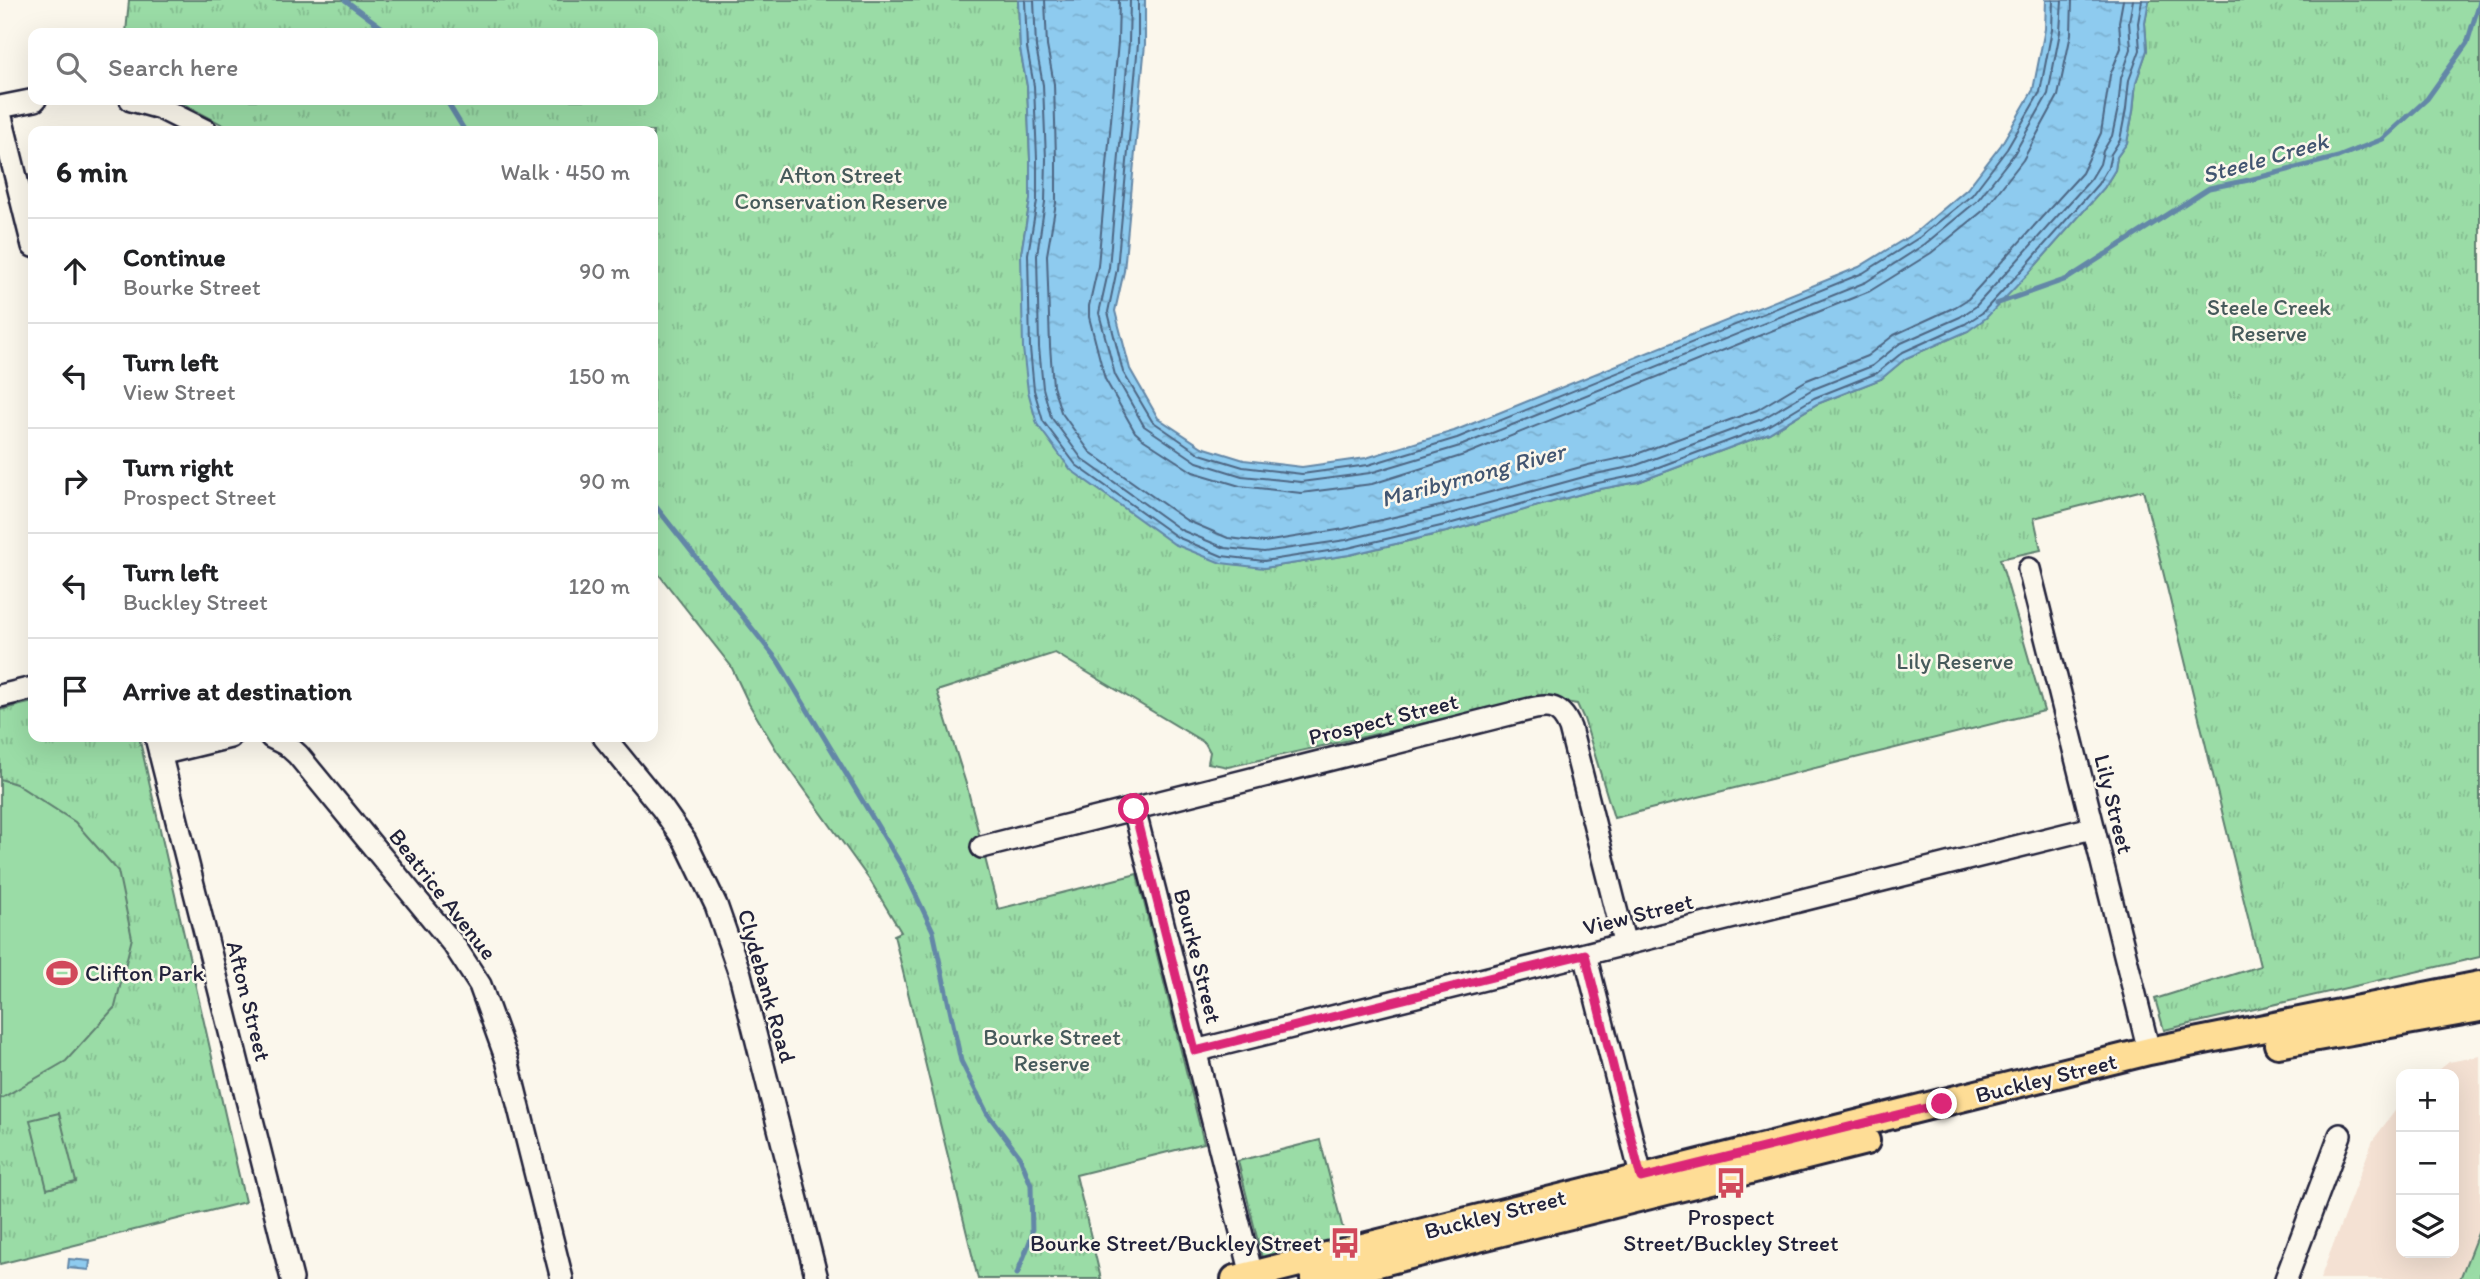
<!DOCTYPE html>
<meta charset="utf-8">
<style>
body{margin:0;font-family:Itim,sans-serif;background:#f2f2f2;color:#202124}
.controls{position:absolute;right:21px;bottom:21px;display:grid;overflow:hidden;border-radius:14px;box-shadow:0 7px 28px #0002}
.controls button{width:63px;height:63px;display:grid;place-items:center;padding:0;border:0;border-bottom:2px solid #e0e0e0;background:#fff;color:#202124;font:35px sans-serif}
.stop{position:absolute;width:21px;height:21px;margin:-16px;border:5px solid #db2777;border-radius:50%;background:#fff}
.stop.end{background:#db2777;border-color:#fff;box-shadow:0 2px 7px #0008}
.list{margin:0;padding:0;list-style:none}
h2{display:flex;justify-content:space-between;align-items:center;height:91px;margin:0;padding:0 28px;font-size:30px}
h2 small{font-size:23px;font-weight:400;color:#757577}
.list li{display:grid;grid-template-columns:46px 1fr auto;gap:21px;align-items:center;box-sizing:border-box;height:105px;padding:0 28px;border-top:2px solid #e0e0e0}
.list b{display:block;font-size:26px;white-space:nowrap}
.list p{margin:0;font-size:23px;white-space:nowrap;color:#757577}
.list em{font-size:23px;font-style:normal;color:#757577}
.icon{flex:none;width:38px;height:38px;fill:none;stroke:currentColor;stroke-width:2;stroke-linecap:round;stroke-linejoin:round}
.map{position:relative;flex:none;width:2480px;height:1279px;overflow:hidden}
.search{position:absolute;background:#fff;box-shadow:0 7px 28px #0002;left:28px;top:28px;width:630px;height:77px;display:flex;align-items:center;gap:18px;box-sizing:border-box;padding:0 24px;border-radius:14px;color:#757577;font-size:26px}
.panel{position:absolute;background:#fff;box-shadow:0 7px 28px #0002;left:28px;top:126px;width:630px;height:616px;border-radius:14px}
.map>svg:first-child{display:block}
.built{fill:#f4e1d3}
.grass{fill:url(#grass-tufts);stroke:#5e7f70;stroke-width:2}
.pitch{fill:#9adca6;stroke:#5e7f70;stroke-width:2}
.water{fill:url(#water-ripples);stroke:#6387a7;stroke-width:2}
.lines{fill:none;stroke-linecap:round;stroke-linejoin:round}
.shore{stroke:#4d6683;stroke-width:2}
.stream{stroke:#6387a7;stroke-width:5}
.minor-casing{stroke:#22223b;stroke-width:26}
.major-casing{stroke:#22223b;stroke-width:32}
.minor{stroke:#fbf7ec;stroke-width:21}
.major{stroke:#fedd96;stroke-width:26}
.route{stroke:#db2777;stroke-width:9}
.labels{text-anchor:middle;stroke-width:5;stroke-linejoin:round;paint-order:stroke}
.park-label{font-size:23px;fill:#465a5b;stroke:#fbf7ec}
.street-label{font-size:23px;fill:#22223b;stroke:#fbf7ec}
.poi-label{font-size:23px;fill:#22223b;stroke:#fbf7ec;text-anchor:start}
.water-label{font-size:24px;font-style:italic;fill:#425571;stroke:#fbf7ec}
</style>
<div class="map">
<svg width="2480" height="1279" viewBox="0 0 2480 1279">
<defs>
<pattern id="grass-tufts" width="24" height="20" patternUnits="userSpaceOnUse" patternTransform="scale(1.75)"><rect width="24" height="20" fill="#9adca6"/><path d="M3 7l-1-3M5 7V3M7 7l1-3M15 17l-1-3M17 17v-4M19 17l1-3" fill="none" stroke="#84bc90"/></pattern>
<pattern id="water-ripples" width="26" height="14" patternUnits="userSpaceOnUse" patternTransform="scale(1.75)"><rect width="26" height="14" fill="#8ecbef"/><path d="M2 4q2-2 4 0t4 0M15 11q2-2 4 0t4 0" fill="none" stroke="#7aaece"/></pattern>
</defs>
<rect width="100%" height="100%" fill="#fbf7ec"/>
<filter id="ink" filterUnits="userSpaceOnUse"><feTurbulence type="fractalNoise" baseFrequency=".0143" numOctaves="2"/><feDisplacementMap in="SourceGraphic" scale="14" xChannelSelector="R" yChannelSelector="G"/><feConvolveMatrix kernelMatrix="1 2 1 2 8 2 1 2 1" color-interpolation-filters="sRGB"/></filter>
<g filter="url(#ink)">
<path class="built" d="M2480 1056V1279H2320L2373 1140 2401 1103V1253H2454V1074H2434L2449 1062Z"/>
<path class="grass" d="M129 0H1018L1020 49 1027 86 1030 159V200L1021 254 1264 568 1349 555 1446 532 1595 490 1638 482 1769 433 1817 404 1881 379 1906 358 1968 331 2028 274 2104 188 2115 170 2117 157 2127 142 2133 111 2136 82 2147 50 2145 23 2149 0H2480V957L2164 1030 2155 999 2260 966 2143 490 2034 518 2041 550 2000 559 2044 711 1614 818 1584 719 1577 704 1538 698 1228 767 1208 763 1210 752 1205 743 1055 653 937 691 967 787 998 909 1137 874 1204 1143 1076 1175 1101 1279H978L894 935 901 932 871 882 777 751 749 704 731 666 653 567V131H234L176 100H653V33H126Z
M33 702V737H139L245 1202 0 1264V710Z
M1320 1140 1345 1237 1262 1258 1238 1161Z"/>
<path class="pitch" d="M0 779 16 784 75 822 118 871 132 938 115 1007 66 1061 0 1099Z
M59 1113 76 1182 47 1189 30 1120Z
M2480 1228V1279H2460Z"/>
<path class="water" d="M1018 0H1145V44L1124 271 1115 311 1130 369 1158 418 1202 447 1244 460 1302 467 1366 458 1454 431 1859 267 1916 232 1967 189 2001 145 2033 90 2045 29 2046 0H2149L2145 23 2147 50 2136 82 2133 111 2127 143 2117 157 2115 170 2104 188 2028 274 1986 318 1968 331 1906 358 1881 379 1817 404 1769 433 1638 482 1595 490 1446 532 1349 555 1264 568 1221 563 1174 544 1071 470 1037 424 1028 391 1023 348 1021 254 1030 200V159L1027 86 1020 49Z
M69 1259 90 1261 89 1270 68 1268Z"/>
<g class="lines">
<path class="shore" d="M1025 0 1027 48 1034 86 1037 159V201L1028 254 1030 348 1034 390 1043 421 1076 465 1177 537 1222 556 1264 561 1348 548 1445 525 1593 484 1637 475 1766 427 1814 398 1877 373 1903 352 1965 324 1982 313 2022 270 2098 184 2108 167 2111 154 2120 140 2126 109 2129 80 2140 50 2138 23 2142 0
M1034 0 1036 47 1043 85 1046 159 1045 202 1037 255 1039 347 1043 388 1051 417 1082 459 1181 530 1225 548 1264 552 1346 540 1442 516 1591 475 1634 466 1762 419 1811 390 1872 366 1899 344 1960 317 1975 307 2091 179 2100 164 2103 151 2112 136 2118 108 2121 78 2131 49 2129 22 2133 0
M1045 0 1047 46 1054 84 1056 159V203L1047 255 1050 346 1053 386 1061 412 1090 452 1186 520 1228 538 1264 542 1344 529 1440 506 1588 465 1631 456 1757 410 1807 380 1867 356 1894 335 1955 307 1968 299 2082 173 2101 133 2110 75 2121 48 2119 22 2123 0
M1119 0 1118 42 1098 266 1089 306V317L1105 379 1135 432 1144 440 1193 472 1240 486 1301 493 1372 484 1464 455 1870 291 1931 253 1984 210 2023 160 2058 96 2071 34 2072 0
M1130 0 1129 43 1109 268 1099 313 1115 375 1144 426 1197 462 1242 476 1301 482 1370 473 1460 446 1866 282 1925 244 1977 201 2014 154 2048 94 2060 32 2062 0
M1138 0V44L1117 269 1108 312 1123 372 1152 421 1200 454 1243 467 1302 474 1368 465 1457 438 1863 273 1920 237 1972 195 2007 149 2040 92 2052 30 2053 0"/>
<path class="stream" d="M345 0 389 33
M446 100 465 131
M1996 304 2067 279 2209 188 2249 180 2338 157 2383 139 2427 99 2467 43 2480 1
M653 503 778 661 903 868 933 931 961 1061 987 1113 1020 1157 1031 1185 1032 1236 1017 1274"/>
<defs>
<path id="minor" d="M131 100 160 108 206 131
M0 107 35 100
M0 113 33 246
M2029 569 2149 1051
M0 696 33 688
M156 737 292 1279
M271 737 287 745 298 755 454 945 480 985 507 1060 562 1279
M604 737 662 808 685 841 716 905 740 974 817 1279
M160 754 230 737
M1134 809 1253 1279
M982 847 1514 713C1540 707 1558 698 1570 728L1625 945
M1585 954 1645 1191
M1195 1051 2092 828
M2286 1279 2340 1135"/>
<path id="major" d="M2278 1044 2480 1008
M1235 1279 2149 1051 2480 985
M1314 1279 1866 1141"/>
</defs>
<use href="#minor" class="minor-casing"/>
<use href="#major" class="major-casing"/>
<use href="#minor" class="minor"/>
<use href="#major" class="major"/>
</g>
</g>
<g class="lines" filter="url(#ink)">
<path class="route" d="M1134 809 1195 1051 1585 954 1641 1178 1942 1104"/>
</g>
<defs>
<symbol id="stadium-bare" viewBox="-9 -9 18 18"><path d="M0-5a6.5 5 0 1 0 0 10a6.5 5 0 1 0 0-10ZM-3.5-1.8h7v3.6h-7Z" fill="#d1495b" stroke="#fbf7ec" stroke-width="2.5" paint-order="stroke"/></symbol>
<symbol id="bus-bare" viewBox="-9 -9 18 18"><path d="M-5-6H5V4H4V6H2V4H-2V6H-4V4H-5ZM-3.5-4V0h7V-4ZM-3.5 1.2v1.5H-2V1.2ZM2 1.2v1.5H3.5V1.2Z" fill="#d1495b" stroke="#fbf7ec" stroke-width="2.5" paint-order="stroke"/></symbol>
</defs>
<g fill-rule="evenodd">
<use href="#stadium-bare" x="40" y="951" width="44" height="44"/>
<use href="#bus-bare" x="1709" y="1161" width="44" height="44"/>
<use href="#bus-bare" x="1323" y="1221" width="44" height="44"/>
</g>
<g class="labels">
<g class="park-label">
<text x="841" y="183">Afton Street<tspan x="841" dy="26">Conservation Reserve</tspan></text>
<text x="2269" y="315">Steele Creek<tspan x="2269" dy="26">Reserve</tspan></text>
<text x="1955" y="669">Lily Reserve</text>
<text x="1052" y="1045">Bourke Street<tspan x="1052" dy="26">Reserve</tspan></text>
</g>
<g class="street-label">
<text transform="translate(1383 719) rotate(-14)" y="8">Prospect Street</text>
<text transform="translate(2114 804) rotate(76)" y="8">Lily Street</text>
<text transform="translate(443 894) rotate(52)" y="8">Beatrice Avenue</text>
<text transform="translate(1638 914) rotate(-14)" y="8">View Street</text>
<text transform="translate(1198 956) rotate(76)" y="8">Bourke Street</text>
<text transform="translate(767 986) rotate(74)" y="8">Clydebank Road</text>
<text transform="translate(249 1001) rotate(76)" y="8">Afton Street</text>
<text transform="translate(2046 1078) rotate(-14)" y="8">Buckley Street</text>
<text transform="translate(1495 1214) rotate(-14)" y="8">Buckley Street</text>
</g>
<g class="poi-label">
<text x="85" y="981">Clifton Park</text>
<text x="1731" y="1225" text-anchor="middle">Prospect<tspan x="1731" dy="26">Street/Buckley Street</tspan></text>
<text x="1322" y="1251" text-anchor="end">Bourke Street/Buckley Street</text>
</g>
<g class="water-label">
<text transform="translate(2265 158) rotate(-16)" y="8">Steele Creek</text>
<text transform="translate(1473 475) rotate(-15)" y="8">Maribyrnong River</text>
</g>
</g>
</svg>
<div class="controls">
<button>+</button>
<button>−</button>
<button><svg class="icon" aria-label="layers" viewBox="0 0 24 24"><path d="M12 4l9 5-9 5-9-5zM3 14l9 5 9-5"/></svg></button>
</div>
<div class="stop" style="left:1134px;top:809px"></div>
<div class="stop end" style="left:1942px;top:1104px"></div>
<div class="search"><svg class="icon" aria-label="search" viewBox="0 0 24 24"><circle cx="10" cy="10" r="6"/><path d="M15 15l6 6"/></svg>Search here</div>
<section class="panel">
<h2>6 min<small>Walk · 450 m</small></h2>
<ul class="list">
<li><svg class="icon" aria-label="ahead" viewBox="0 0 24 24"><path d="M12 20V5M6 11l6-6 6 6"/></svg><div><b>Continue</b><p>Bourke Street</p></div><em>90 m</em></li>
<li><svg class="icon" aria-label="left" viewBox="0 0 24 24"><path d="M17 20v-9H6M10 6l-5 5 5 5"/></svg><div><b>Turn left</b><p>View Street</p></div><em>150 m</em></li>
<li><svg class="icon" aria-label="right" viewBox="0 0 24 24"><path d="M7 20v-9h11M14 6l5 5-5 5"/></svg><div><b>Turn right</b><p>Prospect Street</p></div><em>90 m</em></li>
<li><svg class="icon" aria-label="left" viewBox="0 0 24 24"><path d="M17 20v-9H6M10 6l-5 5 5 5"/></svg><div><b>Turn left</b><p>Buckley Street</p></div><em>120 m</em></li>
<li><svg class="icon" aria-label="arrive" viewBox="0 0 24 24"><path d="M6 21V4h12l-3 4 3 4H6"/></svg><div><b>Arrive at destination</b></div></li>
</ul>
</section>
</div>
